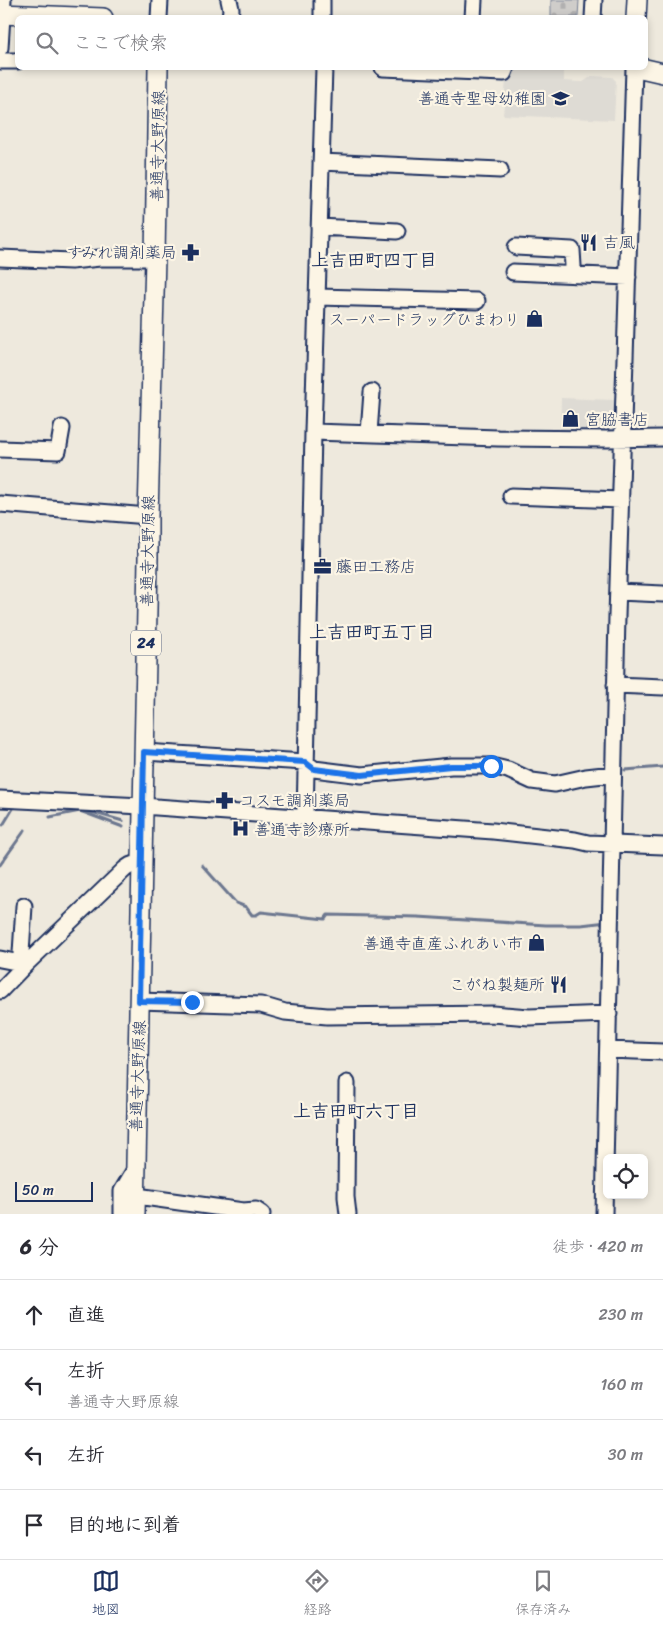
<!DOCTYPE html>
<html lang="ja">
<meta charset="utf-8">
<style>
body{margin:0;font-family:Sriracha,"Klee One",sans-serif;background:#f2f2f3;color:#2b2b33}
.controls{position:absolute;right:15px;bottom:15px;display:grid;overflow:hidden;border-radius:8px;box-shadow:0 2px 8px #0003}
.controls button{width:45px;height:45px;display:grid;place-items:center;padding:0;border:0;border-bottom:1px solid #e1e1e2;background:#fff;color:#2b2b33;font:25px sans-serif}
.scale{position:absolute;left:15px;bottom:12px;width:78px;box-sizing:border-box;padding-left:5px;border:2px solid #1b2f5e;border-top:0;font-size:14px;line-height:18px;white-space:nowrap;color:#1b2f5e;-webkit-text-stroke:4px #fcf5e5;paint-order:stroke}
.stop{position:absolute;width:15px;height:15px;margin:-11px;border:4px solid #1a73e8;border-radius:50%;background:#fff}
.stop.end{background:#1a73e8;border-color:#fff;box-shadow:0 1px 5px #0008}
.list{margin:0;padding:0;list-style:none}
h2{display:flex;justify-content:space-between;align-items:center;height:65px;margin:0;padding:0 20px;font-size:21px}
h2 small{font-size:16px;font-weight:400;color:#7c7c81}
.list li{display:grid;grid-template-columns:32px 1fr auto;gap:15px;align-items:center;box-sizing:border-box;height:70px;padding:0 20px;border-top:1px solid #e1e1e2}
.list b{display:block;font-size:19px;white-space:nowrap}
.list p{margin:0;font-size:16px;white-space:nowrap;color:#7c7c81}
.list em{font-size:16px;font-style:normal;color:#7c7c81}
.icon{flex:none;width:28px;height:28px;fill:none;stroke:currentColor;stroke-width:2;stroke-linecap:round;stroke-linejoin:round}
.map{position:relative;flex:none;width:663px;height:1214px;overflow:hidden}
.search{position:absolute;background:#fff;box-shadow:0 2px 8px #0003;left:15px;right:15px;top:15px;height:55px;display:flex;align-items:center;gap:12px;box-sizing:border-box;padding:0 18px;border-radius:8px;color:#7c7c81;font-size:19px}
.sheet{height:345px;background:#fff}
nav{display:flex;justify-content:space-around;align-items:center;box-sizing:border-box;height:70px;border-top:1px solid #e1e1e2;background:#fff;font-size:14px;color:#7c7c81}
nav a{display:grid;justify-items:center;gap:2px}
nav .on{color:#1b2f5e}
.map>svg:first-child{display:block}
.built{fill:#dedbd4}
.cemetery{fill:url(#cemetery-stones);stroke:#757e94}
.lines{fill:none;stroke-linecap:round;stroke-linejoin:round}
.stream{stroke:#6c778f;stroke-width:3}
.minor-casing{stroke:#1b2f5e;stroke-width:19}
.major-casing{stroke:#1b2f5e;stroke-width:22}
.minor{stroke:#fcf5e5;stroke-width:15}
.major{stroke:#fcf5e5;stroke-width:19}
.route{stroke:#1a73e8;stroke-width:6}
.labels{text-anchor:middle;stroke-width:4.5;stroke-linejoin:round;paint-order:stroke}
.shield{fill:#fcf5e5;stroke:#5e6a86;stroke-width:1}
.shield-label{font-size:15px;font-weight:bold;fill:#1b2f5e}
.poi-label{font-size:16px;fill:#1b2f5e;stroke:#fcf5e5;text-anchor:end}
.street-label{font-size:16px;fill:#1b2f5e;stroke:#fcf5e5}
.neighbourhood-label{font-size:18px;font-weight:bold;fill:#1b2f5e;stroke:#fcf5e5}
</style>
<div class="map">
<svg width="663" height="1214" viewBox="0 0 663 1214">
<defs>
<pattern id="cemetery-stones" width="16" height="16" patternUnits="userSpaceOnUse" patternTransform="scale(1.25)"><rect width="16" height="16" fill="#cfcdca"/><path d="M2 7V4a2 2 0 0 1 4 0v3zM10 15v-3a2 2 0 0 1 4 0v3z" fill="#b1b0b0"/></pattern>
</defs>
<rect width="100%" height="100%" fill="#eee9dd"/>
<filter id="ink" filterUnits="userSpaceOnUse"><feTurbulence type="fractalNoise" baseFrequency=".02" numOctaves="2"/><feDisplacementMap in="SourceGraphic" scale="10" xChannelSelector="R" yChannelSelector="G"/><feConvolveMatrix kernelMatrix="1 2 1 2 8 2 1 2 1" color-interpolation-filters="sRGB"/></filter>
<g filter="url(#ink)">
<path class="built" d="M507 68 564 70V81L583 82 592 76 612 77 616 81 614 120 503 115Z
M561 398 614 400V430L609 435 560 434Z"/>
<path class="cemetery" d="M551 0H579L578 17H551Z"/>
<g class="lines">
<path class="stream" d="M625 770 663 767
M84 811H88L123 821
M50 817 80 811 123 827
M3 825 14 807
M0 865 25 830
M202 865 236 903 246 907 252 915H256L261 912 325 919 328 915 418 917 546 925H581L607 922"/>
<defs>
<path id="minor" d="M229 0 231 9 230 18
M159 18 160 0
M322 18V0
M473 18 474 0
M593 18 594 0
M0 48 3 0
M0 61H18
M383 68 504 73 506 68
M321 162 500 170
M319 227 397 231
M516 247 572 250 573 266
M0 258 71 261 100 258H155
M513 272 628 277
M317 297 477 301
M313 432 498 438 606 439 663 438
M369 433 372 392
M0 449 58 451 62 428
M511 496 621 500
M0 504 148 516
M618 592 663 594
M615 685 663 687
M144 752 305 762 314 769 362 775 451 766H491L508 770 532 781 555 784 586 777 613 774
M0 799 142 806 493 831 575 840 588 843 663 846
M305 819 313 432 324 68
M24 906 21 953 26 964
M0 959 26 964
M0 991 26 964 125 869 131 865 141 863
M139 1001 261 1005 285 1012 327 1016 493 1014 529 1017 609 1014
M608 1050 663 1052
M347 1083 346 1197 348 1214
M144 1197 243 1211 256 1210 262 1214
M122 1214V1191L134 1171
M604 1214 617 616 634 68"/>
<path id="major" d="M0 14 103 18
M636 18 637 0
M641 68 663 73
M135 1214 148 559V516L155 258 158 68"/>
</defs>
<use href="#minor" class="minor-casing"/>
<use href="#major" class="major-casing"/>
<use href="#minor" class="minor"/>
<use href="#major" class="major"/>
</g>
</g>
<g class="lines" filter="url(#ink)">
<path class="route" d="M192 1002 139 1001 144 752 305 762 314 769 362 775 451 766H491"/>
</g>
<defs>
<symbol id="school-bare" viewBox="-9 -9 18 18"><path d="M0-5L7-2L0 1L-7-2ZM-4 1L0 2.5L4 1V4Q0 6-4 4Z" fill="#1b2f5e" stroke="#fcf5e5" stroke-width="2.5" paint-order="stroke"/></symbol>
<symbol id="restaurant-bare" viewBox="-9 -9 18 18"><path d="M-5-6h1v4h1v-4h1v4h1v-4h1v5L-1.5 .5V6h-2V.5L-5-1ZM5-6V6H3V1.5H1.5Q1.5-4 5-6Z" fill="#1b2f5e" stroke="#fcf5e5" stroke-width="2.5" paint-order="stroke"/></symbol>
<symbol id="pharmacy-bare" viewBox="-9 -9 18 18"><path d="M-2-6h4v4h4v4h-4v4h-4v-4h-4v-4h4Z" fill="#1b2f5e" stroke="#fcf5e5" stroke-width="2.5" paint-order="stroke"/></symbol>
<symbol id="shop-bare" viewBox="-9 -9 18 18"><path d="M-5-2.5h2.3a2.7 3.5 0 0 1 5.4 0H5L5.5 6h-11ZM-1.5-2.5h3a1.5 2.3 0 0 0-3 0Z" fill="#1b2f5e" stroke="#fcf5e5" stroke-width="2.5" paint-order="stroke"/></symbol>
<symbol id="office-bare" viewBox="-9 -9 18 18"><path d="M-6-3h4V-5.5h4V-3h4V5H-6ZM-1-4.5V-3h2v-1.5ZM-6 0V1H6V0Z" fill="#1b2f5e" stroke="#fcf5e5" stroke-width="2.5" paint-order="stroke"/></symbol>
<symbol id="hospital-bare" viewBox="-9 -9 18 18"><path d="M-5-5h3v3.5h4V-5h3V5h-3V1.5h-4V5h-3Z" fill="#1b2f5e" stroke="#fcf5e5" stroke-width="2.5" paint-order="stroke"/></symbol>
</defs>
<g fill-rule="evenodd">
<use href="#school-bare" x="548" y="86" width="25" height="25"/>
<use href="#restaurant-bare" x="576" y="230" width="25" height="25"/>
<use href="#pharmacy-bare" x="178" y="240" width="25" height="25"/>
<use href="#shop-bare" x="522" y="306" width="25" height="25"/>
<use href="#shop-bare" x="558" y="406" width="25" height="25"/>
<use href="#office-bare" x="310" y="554" width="25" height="25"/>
<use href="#pharmacy-bare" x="212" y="788" width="25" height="25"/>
<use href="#hospital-bare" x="228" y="816" width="25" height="25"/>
<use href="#shop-bare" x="524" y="930" width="25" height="25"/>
<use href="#restaurant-bare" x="546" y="972" width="25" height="25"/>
</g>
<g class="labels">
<rect class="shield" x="131" y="630.5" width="30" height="25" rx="4"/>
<g class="shield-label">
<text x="146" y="648">24</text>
</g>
<g class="poi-label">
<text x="546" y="104">善通寺聖母幼稚園</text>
<text x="603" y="248" text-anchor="start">吉風</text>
<text x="177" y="258">すみれ調剤薬局</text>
<text x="520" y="325">スーパードラッグひまわり</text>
<text x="585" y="425" text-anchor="start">宮脇書店</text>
<text x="336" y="572" text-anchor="start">藤田工務店</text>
<text x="239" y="806" text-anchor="start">コスモ調剤薬局</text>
<text x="254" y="835" text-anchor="start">善通寺診療所</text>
<text x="523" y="949">善通寺直産ふれあい市</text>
<text x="545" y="990">こがね製麺所</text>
</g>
<g class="street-label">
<text transform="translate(157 146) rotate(-89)" y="6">善通寺大野原線</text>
<text transform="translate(147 551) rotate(-89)" y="6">善通寺大野原線</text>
<text transform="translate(137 1076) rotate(-88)" y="6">善通寺大野原線</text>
</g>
<g class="neighbourhood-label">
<text x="374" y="266">上吉田町四丁目</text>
<text x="372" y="638">上吉田町五丁目</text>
<text x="356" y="1117">上吉田町六丁目</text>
</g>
</g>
</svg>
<div class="controls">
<button><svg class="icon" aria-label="locate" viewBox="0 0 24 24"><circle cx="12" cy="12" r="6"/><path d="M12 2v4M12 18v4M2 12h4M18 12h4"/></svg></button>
</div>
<div class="scale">50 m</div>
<div class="stop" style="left:491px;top:766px"></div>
<div class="stop end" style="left:192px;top:1002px"></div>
<div class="search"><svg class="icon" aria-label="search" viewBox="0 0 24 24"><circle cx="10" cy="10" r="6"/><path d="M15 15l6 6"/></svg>ここで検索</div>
</div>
<section class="sheet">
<h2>6 分<small>徒歩 · 420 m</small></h2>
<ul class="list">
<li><svg class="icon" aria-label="ahead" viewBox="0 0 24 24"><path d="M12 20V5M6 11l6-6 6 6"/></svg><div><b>直進</b></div><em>230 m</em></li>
<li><svg class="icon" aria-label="left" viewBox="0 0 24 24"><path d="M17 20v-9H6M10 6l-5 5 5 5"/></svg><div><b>左折</b><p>善通寺大野原線</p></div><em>160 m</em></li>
<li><svg class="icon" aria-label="left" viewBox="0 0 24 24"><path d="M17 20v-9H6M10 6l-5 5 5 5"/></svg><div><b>左折</b></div><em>30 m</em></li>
<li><svg class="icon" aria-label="arrive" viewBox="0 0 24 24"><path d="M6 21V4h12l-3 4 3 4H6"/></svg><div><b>目的地に到着</b></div></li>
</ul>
</section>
<nav>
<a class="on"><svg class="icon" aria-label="map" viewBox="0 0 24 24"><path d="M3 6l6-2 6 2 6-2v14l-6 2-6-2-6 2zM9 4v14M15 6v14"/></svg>地図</a>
<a><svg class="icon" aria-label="directions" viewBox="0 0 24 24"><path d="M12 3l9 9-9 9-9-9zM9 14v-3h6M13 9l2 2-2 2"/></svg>経路</a>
<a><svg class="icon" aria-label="saved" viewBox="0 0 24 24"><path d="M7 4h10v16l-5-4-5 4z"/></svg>保存済み</a>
</nav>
